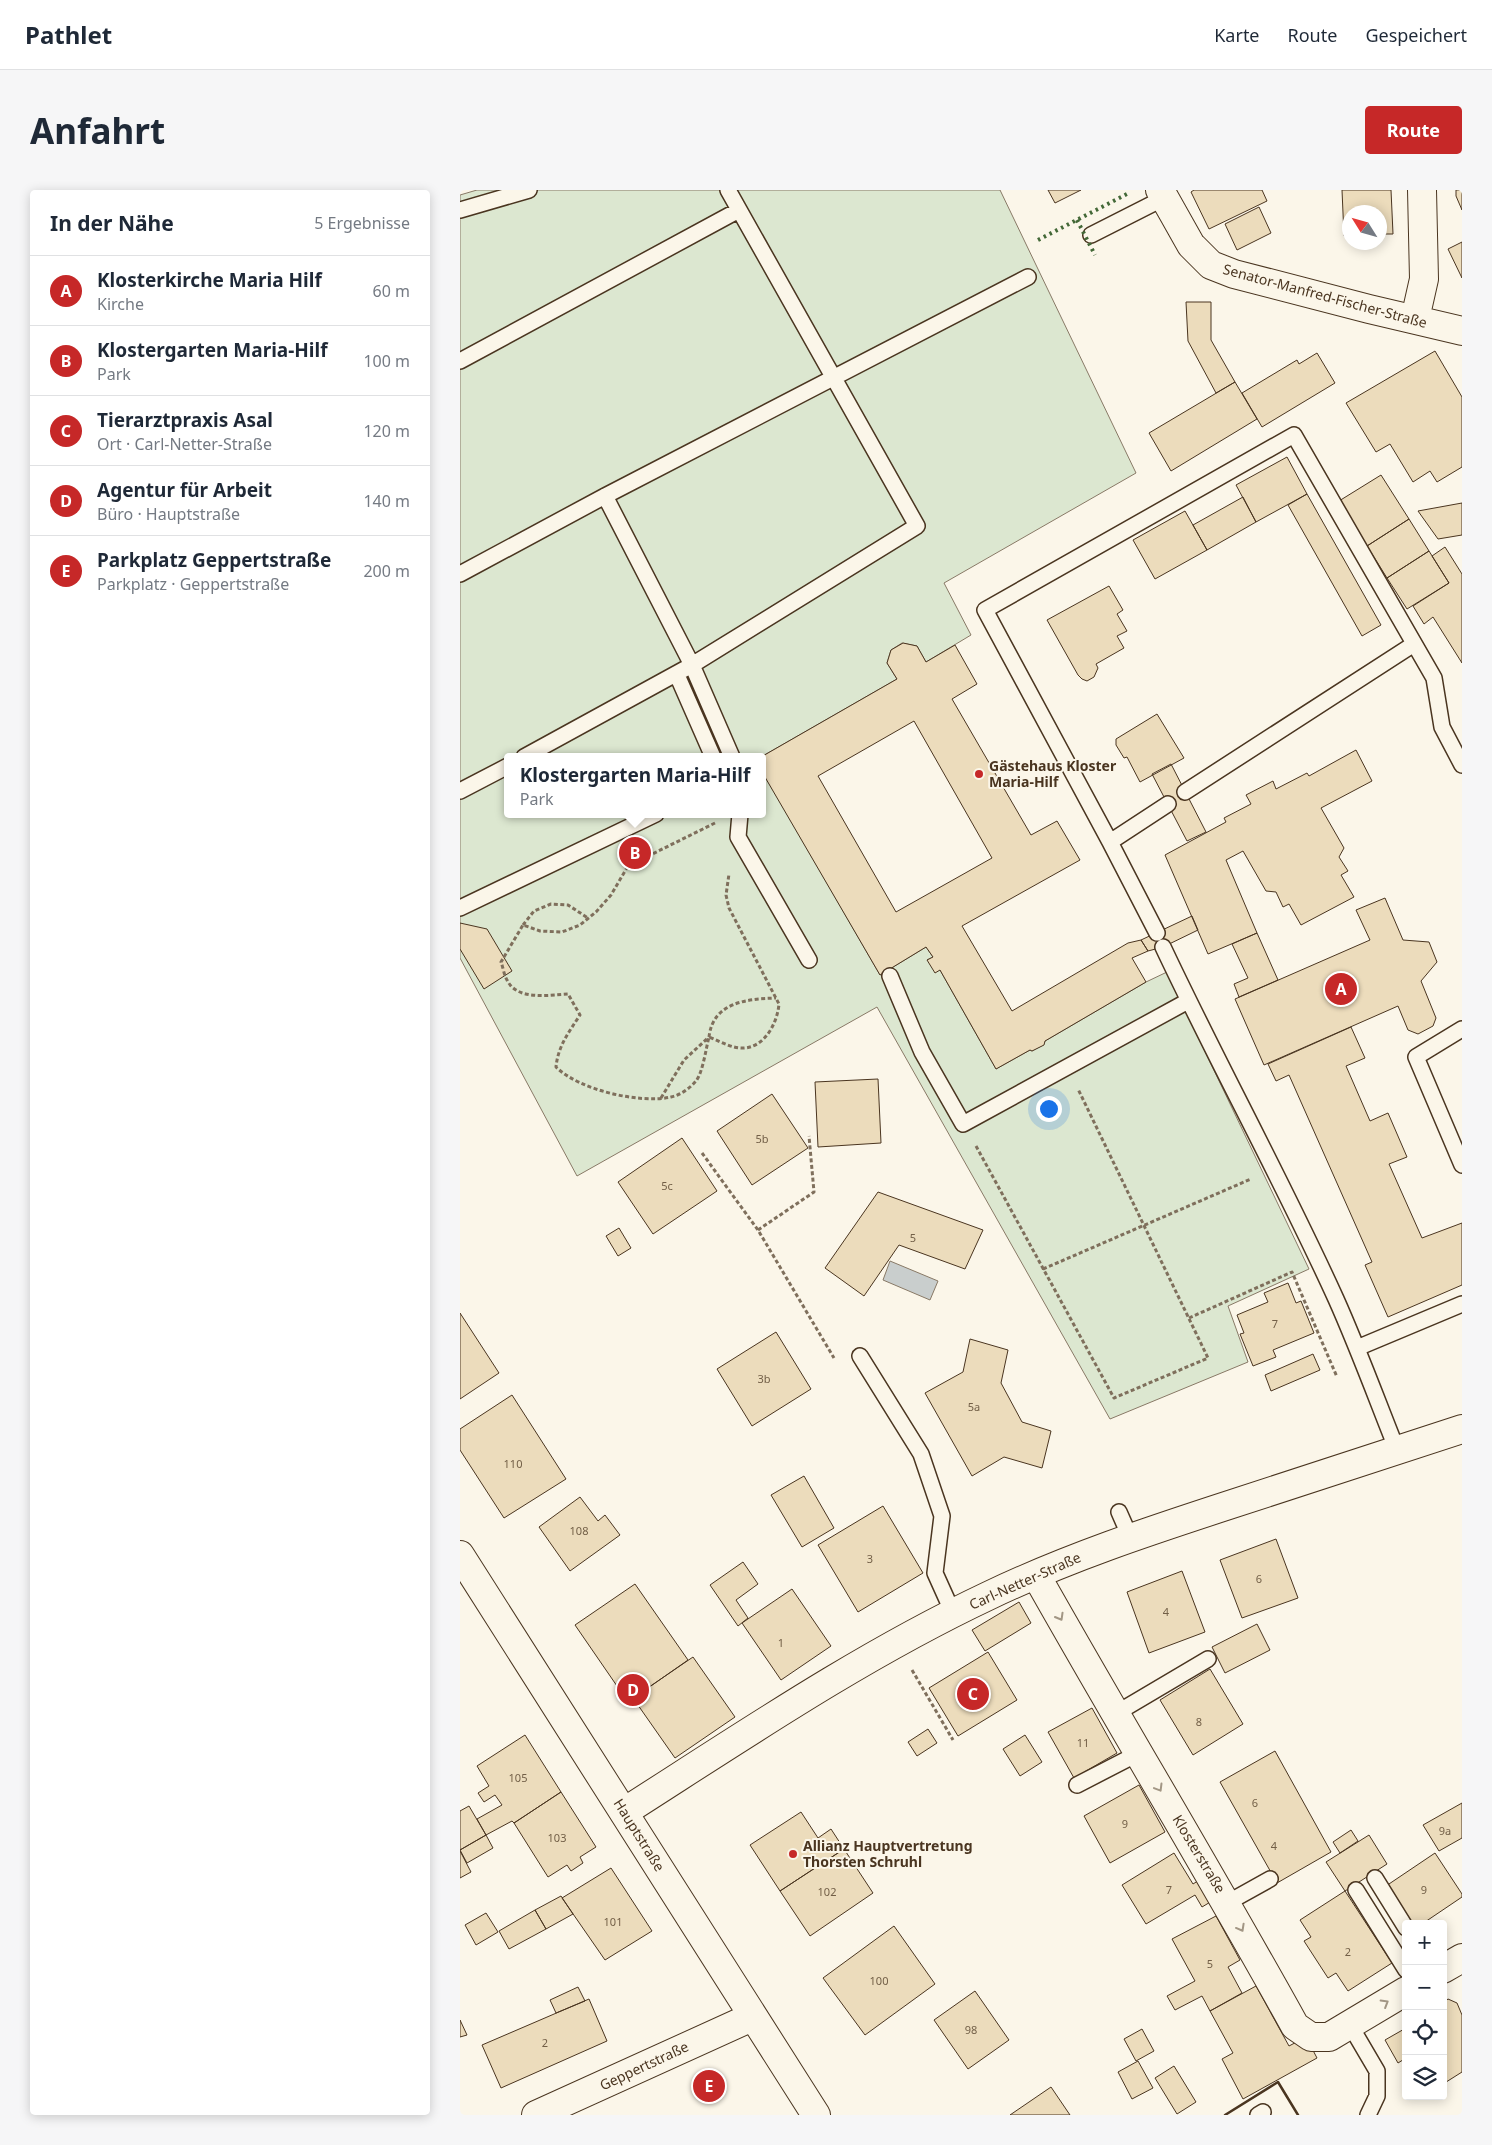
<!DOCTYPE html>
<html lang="de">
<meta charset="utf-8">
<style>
body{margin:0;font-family:"Noto Sans",sans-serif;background:#f6f6f7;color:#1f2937}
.controls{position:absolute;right:15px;bottom:15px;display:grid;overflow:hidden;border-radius:5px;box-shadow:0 2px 12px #0003}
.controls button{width:45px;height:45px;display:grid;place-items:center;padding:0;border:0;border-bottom:1px solid #e0e1e3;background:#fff;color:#1f2937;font:25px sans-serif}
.compass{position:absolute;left:882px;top:15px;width:45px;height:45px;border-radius:50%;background:#fff;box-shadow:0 2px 12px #0003;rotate:307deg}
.you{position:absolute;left:588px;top:918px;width:18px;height:18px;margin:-12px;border:4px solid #fff;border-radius:50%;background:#1a73e8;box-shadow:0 0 0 8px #1a73e833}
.badge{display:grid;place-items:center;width:32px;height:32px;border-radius:50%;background:#c62828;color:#fff;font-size:16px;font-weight:700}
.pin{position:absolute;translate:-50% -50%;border:2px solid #fff;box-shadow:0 1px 5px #0006}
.popup{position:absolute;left:44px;top:563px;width:262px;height:65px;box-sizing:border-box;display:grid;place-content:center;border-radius:5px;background:#fff;filter:drop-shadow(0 1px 4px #0005);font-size:16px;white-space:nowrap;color:#747a83}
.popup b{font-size:19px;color:#1f2937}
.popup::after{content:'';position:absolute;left:50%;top:100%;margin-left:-10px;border:10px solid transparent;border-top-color:#fff}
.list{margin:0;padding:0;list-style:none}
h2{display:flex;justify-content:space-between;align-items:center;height:65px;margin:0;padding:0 20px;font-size:21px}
h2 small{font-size:16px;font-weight:400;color:#747a83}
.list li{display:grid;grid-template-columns:32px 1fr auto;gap:15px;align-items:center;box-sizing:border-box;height:70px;padding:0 20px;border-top:1px solid #e0e1e3}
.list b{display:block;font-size:19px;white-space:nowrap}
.list p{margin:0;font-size:16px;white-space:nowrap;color:#747a83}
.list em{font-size:16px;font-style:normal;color:#747a83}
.icon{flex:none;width:28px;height:28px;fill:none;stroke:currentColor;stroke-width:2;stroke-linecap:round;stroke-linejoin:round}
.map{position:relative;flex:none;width:1002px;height:1925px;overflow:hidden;border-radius:5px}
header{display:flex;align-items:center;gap:30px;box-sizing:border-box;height:70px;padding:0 25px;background:#fff;border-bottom:1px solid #e0e1e3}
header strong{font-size:24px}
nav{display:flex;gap:28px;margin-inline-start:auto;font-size:18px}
.intro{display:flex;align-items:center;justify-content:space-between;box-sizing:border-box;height:120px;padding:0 30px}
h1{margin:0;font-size:35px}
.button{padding:12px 22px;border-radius:5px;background:#c62828;color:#fff;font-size:18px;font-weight:700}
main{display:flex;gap:30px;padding:0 30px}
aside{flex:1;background:#fff;border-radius:5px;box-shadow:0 2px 12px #0003}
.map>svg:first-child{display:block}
.green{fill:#dce7d0;stroke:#887966}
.water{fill:#c9cecd;stroke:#887966}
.building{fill:#ecdcbc;stroke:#4a3520;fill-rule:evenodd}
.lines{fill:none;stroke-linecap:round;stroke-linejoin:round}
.lane-casing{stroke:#4a3520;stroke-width:18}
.street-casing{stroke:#4a3520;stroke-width:30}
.secondary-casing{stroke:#4a3520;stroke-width:30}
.path{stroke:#7f6f5c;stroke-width:3;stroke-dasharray:4 2.5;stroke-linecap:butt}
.lane{stroke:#fbf6e9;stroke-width:15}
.street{stroke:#fbf6e9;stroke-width:28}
.secondary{stroke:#fbf6e9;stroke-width:28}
.hedge{stroke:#436837;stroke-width:4;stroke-dasharray:2.5 4;stroke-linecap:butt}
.wall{stroke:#4a3520;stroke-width:2.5}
.oneway{stroke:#a29684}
.poi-dot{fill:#c62828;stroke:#fbf6e9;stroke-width:2}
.labels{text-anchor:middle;stroke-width:4;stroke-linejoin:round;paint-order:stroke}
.number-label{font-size:11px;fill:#725f47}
.street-label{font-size:14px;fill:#4a3520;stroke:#fbf6e9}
.poi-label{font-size:14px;font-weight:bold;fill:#4a3520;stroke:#fbf6e9;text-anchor:start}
</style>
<header>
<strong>Pathlet</strong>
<nav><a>Karte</a><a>Route</a><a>Gespeichert</a></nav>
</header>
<div class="intro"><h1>Anfahrt</h1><a class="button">Route</a></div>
<main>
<aside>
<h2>In der Nähe<small>5 Ergebnisse</small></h2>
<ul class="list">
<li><span class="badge">A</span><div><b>Klosterkirche Maria Hilf</b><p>Kirche</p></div><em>60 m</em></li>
<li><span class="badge">B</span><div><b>Klostergarten Maria-Hilf</b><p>Park</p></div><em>100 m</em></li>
<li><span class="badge">C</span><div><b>Tierarztpraxis Asal</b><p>Ort · Carl-Netter-Straße</p></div><em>120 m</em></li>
<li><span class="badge">D</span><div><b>Agentur für Arbeit</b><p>Büro · Hauptstraße</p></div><em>140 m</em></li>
<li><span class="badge">E</span><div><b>Parkplatz Geppertstraße</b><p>Parkplatz · Geppertstraße</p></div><em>200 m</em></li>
</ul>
</aside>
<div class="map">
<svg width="1002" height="1925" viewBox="0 0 1002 1925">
<rect width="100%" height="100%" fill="#fbf6e9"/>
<path class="green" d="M17 0H540L676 283 484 393 511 445 466 472 457 456 442 453 431 460 427 473 437 489 301 567H48V624H302L303 582 420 785 466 757 473 767 467 770 480 780 536 879 570 860 572 861 583 855 585 851 686 792 707 782 849 1079 768 1116 788 1172 650 1229 417 817 117 986 0 768V5Z"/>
<path class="water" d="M430 1071 478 1091 470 1110 423 1090Z"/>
<path class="building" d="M588 0H621L595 13Z
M734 0H802L807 11 749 39 731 2Z
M882 0H931L933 44H919V22H889V46H884Z
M996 0H1002V20L996 6Z
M799 17 811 43 777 60 765 34Z
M1002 52V88L988 59Z
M726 112H751V150L775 192 756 203 728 151Z
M975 161 1002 207V277L977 292 970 281 953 292 930 254 916 262 886 213Z
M857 163 875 193 802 237 782 203 837 170 839 174Z
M775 192 797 229 711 281 689 243Z
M827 267 847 304 796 332 776 295Z
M921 285 949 329 907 356 879 311Z
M847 304 921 435 902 446 828 315Z
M783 307 796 332 747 360 733 335Z
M1002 313V345L978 349 958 321Z
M725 321 747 360 695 389 673 350Z
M949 329 969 361 927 388 907 356Z
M985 357 1002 384V473L973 427 964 434 953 416 989 393 972 366Z
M969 361 989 393 947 419 927 388Z
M649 396 663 420 657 424 667 441 657 446 664 458 636 474 638 478 634 487 627 491 622 489 618 485 587 430Z
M443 453 457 456 466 472 495 455 517 494 492 509 571 645 597 631 620 670 502 736 552 821 668 753 681 750 688 761 672 768 686 792 585 851 584 855 572 861 570 860 536 879 480 780 475 783 467 770 473 767 466 757 420 785 302 582 301 567 437 489 427 473 431 460ZM454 531 532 668 436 722 358 586Z
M697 524 724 568 680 592 667 567 664 568 656 555V549Z
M896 560 912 591 861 618 884 658 879 667 888 681 881 685 894 707 841 735 829 714 823 717 816 702 806 701 783 661 766 670 797 743 748 764 705 665 766 632 764 628 791 614 786 605 813 591 816 599 847 583 849 586Z
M711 574 746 642 727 651 692 584Z
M925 708 943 750 969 752 977 772 961 791 976 828 973 836 958 844 948 840 938 816 804 875 775 809 910 750 896 720Z
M732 726 738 740 703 757 688 761 681 750Z
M0 733 27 739 52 781 24 799 0 759Z
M797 743 818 790 779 807 774 794 788 788 772 754Z
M891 837 905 868 886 876 910 931 928 923 947 967 929 974 962 1048 1002 1033V1095L928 1127 905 1075 912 1072 829 885 816 891 808 874Z
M418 889 421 953 358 957 355 892Z
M312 904 348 958 292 995 257 941Z
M222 948 257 1001 193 1044 158 992Z
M418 1002 523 1040 505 1079 439 1055 404 1106 365 1078Z
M159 1038 171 1058 158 1066 146 1046Z
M828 1093 836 1113 841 1111 854 1143 813 1160 816 1167 793 1176 780 1144 784 1143 777 1125 808 1112 804 1103Z
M0 1123 39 1183 0 1209Z
M316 1142 351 1199 292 1236 257 1179Z
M510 1149 548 1160 541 1193 562 1232 591 1241 582 1278 544 1267 512 1286 465 1203 503 1182Z
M853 1164 860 1180 811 1201 805 1185Z
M52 1205 106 1289 44 1328 0 1260V1239Z
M344 1286 374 1338 342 1357 311 1305Z
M120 1307 138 1331 145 1325 160 1345 110 1381 79 1337Z
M423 1316 463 1383 398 1422 358 1355Z
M816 1349 838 1408 782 1428 760 1370Z
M283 1372 298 1394 276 1410 288 1428 278 1436 250 1395Z
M722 1381 745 1442 689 1463 667 1402Z
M175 1394 228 1470 168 1512 115 1435Z
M332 1399 371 1456 321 1490 282 1433Z
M559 1412 571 1433 525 1461 512 1440Z
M797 1434 810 1460 765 1483 752 1457Z
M528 1462 557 1510 498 1546 469 1498Z
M233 1467 275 1527 215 1568 173 1508Z
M750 1479 783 1534 733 1565 700 1510Z
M632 1518 657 1563 614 1588 588 1542Z
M468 1539 477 1553 457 1566 448 1552Z
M65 1545 101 1602 54 1633 52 1631 26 1645 17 1629 42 1615 35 1605 24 1612 18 1603 29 1596 17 1576Z
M565 1545 582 1572 560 1586 543 1559Z
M815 1561 871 1662 817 1693 760 1592Z
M679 1595 705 1642 650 1673 624 1626Z
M101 1602 136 1657 120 1667 123 1673 111 1681 107 1675 88 1687 54 1633Z
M1002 1613V1648L979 1661 963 1635Z
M9 1616 26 1645 0 1660V1621Z
M341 1622 358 1648 371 1639 384 1659 320 1701 290 1655Z
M891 1640 898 1651 880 1663 873 1652Z
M26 1645 33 1658 7 1673 0 1660Z
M909 1645 927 1674 885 1701 866 1672Z
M384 1659 413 1703 350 1746 320 1701Z
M0 1661 11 1682 0 1688Z
M714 1663 733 1694 744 1687 757 1708 742 1717 735 1705 686 1734 662 1695Z
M975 1663 1002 1704V1707L962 1734H952L926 1696Z
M151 1678 192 1741 145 1770 102 1708Z
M885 1701 932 1773 888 1801 876 1783 868 1788 844 1751 851 1747 840 1730Z
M101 1706 113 1724 86 1739 75 1720Z
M75 1720 86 1739 49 1759 39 1741Z
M26 1723 38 1742 16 1755 5 1735Z
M756 1726 780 1770 768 1777 782 1803 750 1821 742 1806 715 1820 707 1806 735 1791 712 1749Z
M434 1736 475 1794 405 1845 363 1788Z
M796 1796 829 1856 846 1847 857 1868 783 1909 762 1869 773 1863 750 1821Z
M118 1797 125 1811 96 1823 90 1810Z
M515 1801 549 1850 508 1879 474 1830Z
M129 1809 147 1851 41 1898 22 1855Z
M988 1809 997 1813 1002 1825V1882L983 1894V1813Z
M0 1830 7 1845 0 1847Z
M946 1838V1868L938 1873 925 1850Z
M682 1839 694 1861 676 1871 664 1849Z
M678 1871 693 1898 672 1909 658 1882Z
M714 1876 736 1912 717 1924 695 1888Z
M591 1897 610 1925H550Z"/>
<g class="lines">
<defs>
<path id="lane" d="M0 20 69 0
M631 45 704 8
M0 171 279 20
M145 306 232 475 457 336 268 0
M0 384 145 306 568 87
M217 485 253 567
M64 567 232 475 272 567
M0 601 48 576
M725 602 954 454
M280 624 278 647 349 770
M650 652 708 614
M0 718 196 624
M697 743 650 652 525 420 834 245 974 488 982 537 1002 575
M703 757C759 876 822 990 876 1109 898 1158 917 1210 937 1260
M430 786 462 862 503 934 728 811
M1002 839 956 867 1002 975
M897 1158 1002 1114
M400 1166 461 1264 482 1326 475 1383 493 1423
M659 1322 670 1347
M655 1524 748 1469
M617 1595 679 1563
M915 1688 946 1738
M896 1700 946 1780
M767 1713 810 1689
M890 1835 917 1881V1906L908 1925
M798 1925 803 1922"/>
<path id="street" d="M700 0 731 55 751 75 774 84 909 119 1002 141
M955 129 964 89 962 0
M576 1385C661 1536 751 1684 835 1836L851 1847H869L946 1801
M164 1622C283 1546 401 1466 528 1406 607 1368 689 1341 772 1314 848 1289 925 1264 1002 1239
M983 1779 1002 1768
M76 1925 292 1827"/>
<path id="secondary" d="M0 1365 356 1925"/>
</defs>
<use href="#lane" class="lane-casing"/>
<use href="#street" class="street-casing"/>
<use href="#secondary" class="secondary-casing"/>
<path class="path" d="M255 633 168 676 151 705 136 722 120 735 102 742 80 741 63 735 41 772C43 777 44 785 47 790 57 811 89 805 108 804L120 825C109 842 98 856 96 877 119 900 180 914 211 907 221 905 230 898 236 891 243 882 246 858 249 847 257 850 266 855 274 857 301 864 317 836 319 814L269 718 266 705 269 684
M63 735 74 721 91 714 108 715 128 728
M201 908 224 870 249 847C253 812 287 809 316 808
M516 956 654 1208 748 1168 618 899
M242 963 298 1040 374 1168
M298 1040 354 1002 349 946
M583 1079 791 989
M729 1128 832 1082 877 1187
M452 1480 493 1550"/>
<use href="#lane" class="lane"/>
<use href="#street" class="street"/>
<use href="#secondary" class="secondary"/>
<path class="hedge" d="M617 30 635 65
M578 50 667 4"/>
<path class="wall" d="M765 1925 818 1892 838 1925"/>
</g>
<defs><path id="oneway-chevron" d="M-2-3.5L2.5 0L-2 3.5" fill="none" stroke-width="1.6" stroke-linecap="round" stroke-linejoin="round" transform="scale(1.25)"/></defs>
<g class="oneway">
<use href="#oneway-chevron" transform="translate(600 1427) rotate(60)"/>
<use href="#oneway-chevron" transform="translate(699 1598) rotate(59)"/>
<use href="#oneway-chevron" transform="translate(781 1738) rotate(61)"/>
<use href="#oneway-chevron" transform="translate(925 1813) rotate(-31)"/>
</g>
<g class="poi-dot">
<circle cx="519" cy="584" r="5"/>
<circle cx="333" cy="1664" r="5"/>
</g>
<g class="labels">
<g class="number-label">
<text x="302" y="953">5b</text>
<text x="207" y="1000">5c</text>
<text x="453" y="1052">5</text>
<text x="815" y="1138">7</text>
<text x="304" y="1193">3b</text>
<text x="514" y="1221">5a</text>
<text x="53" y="1278">110</text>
<text x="119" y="1345">108</text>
<text x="410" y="1373">3</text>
<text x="799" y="1393">6</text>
<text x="706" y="1426">4</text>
<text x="321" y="1457">1</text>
<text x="739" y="1536">8</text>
<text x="623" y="1557">11</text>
<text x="58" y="1592">105</text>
<text x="795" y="1617">6</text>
<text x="665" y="1638">9</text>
<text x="985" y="1645">9a</text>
<text x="97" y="1652">103</text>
<text x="814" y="1660">4</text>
<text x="709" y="1704">7</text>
<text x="964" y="1704">9</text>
<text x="367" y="1706">102</text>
<text x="153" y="1736">101</text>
<text x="888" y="1766">2</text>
<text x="750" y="1778">5</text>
<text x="419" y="1795">100</text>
<text x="511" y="1844">98</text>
<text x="85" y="1857">2</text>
</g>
<g class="street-label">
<text transform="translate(865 106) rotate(15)" y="5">Senator-Manfred-Fischer-Straße</text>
<text transform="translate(565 1391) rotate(-24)" y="5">Carl-Netter-Straße</text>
<text transform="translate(179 1645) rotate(58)" y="5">Hauptstraße</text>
<text transform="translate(739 1664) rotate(59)" y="5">Klosterstraße</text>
<text transform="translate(184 1876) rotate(-25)" y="5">Geppertstraße</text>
</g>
<g class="poi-label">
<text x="529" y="581">Gästehaus Kloster<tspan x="529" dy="16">Maria-Hilf</tspan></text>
<text x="343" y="1661">Allianz Hauptvertretung<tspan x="343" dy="16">Thorsten Schruhl</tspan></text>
</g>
</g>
</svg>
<div class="controls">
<button>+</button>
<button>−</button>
<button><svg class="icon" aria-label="locate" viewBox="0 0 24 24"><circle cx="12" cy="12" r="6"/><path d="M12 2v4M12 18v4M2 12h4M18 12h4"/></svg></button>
<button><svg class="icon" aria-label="layers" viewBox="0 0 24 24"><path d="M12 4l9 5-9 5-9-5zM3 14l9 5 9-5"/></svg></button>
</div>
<svg class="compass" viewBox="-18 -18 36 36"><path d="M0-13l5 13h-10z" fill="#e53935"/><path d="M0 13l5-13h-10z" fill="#747a83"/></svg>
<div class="you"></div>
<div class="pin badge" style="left:881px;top:799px">A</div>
<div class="pin badge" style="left:175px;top:663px">B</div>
<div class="popup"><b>Klostergarten Maria-Hilf</b>Park</div>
<div class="pin badge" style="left:513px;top:1504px">C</div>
<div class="pin badge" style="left:173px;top:1500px">D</div>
<div class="pin badge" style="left:249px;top:1896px">E</div>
</div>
</main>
